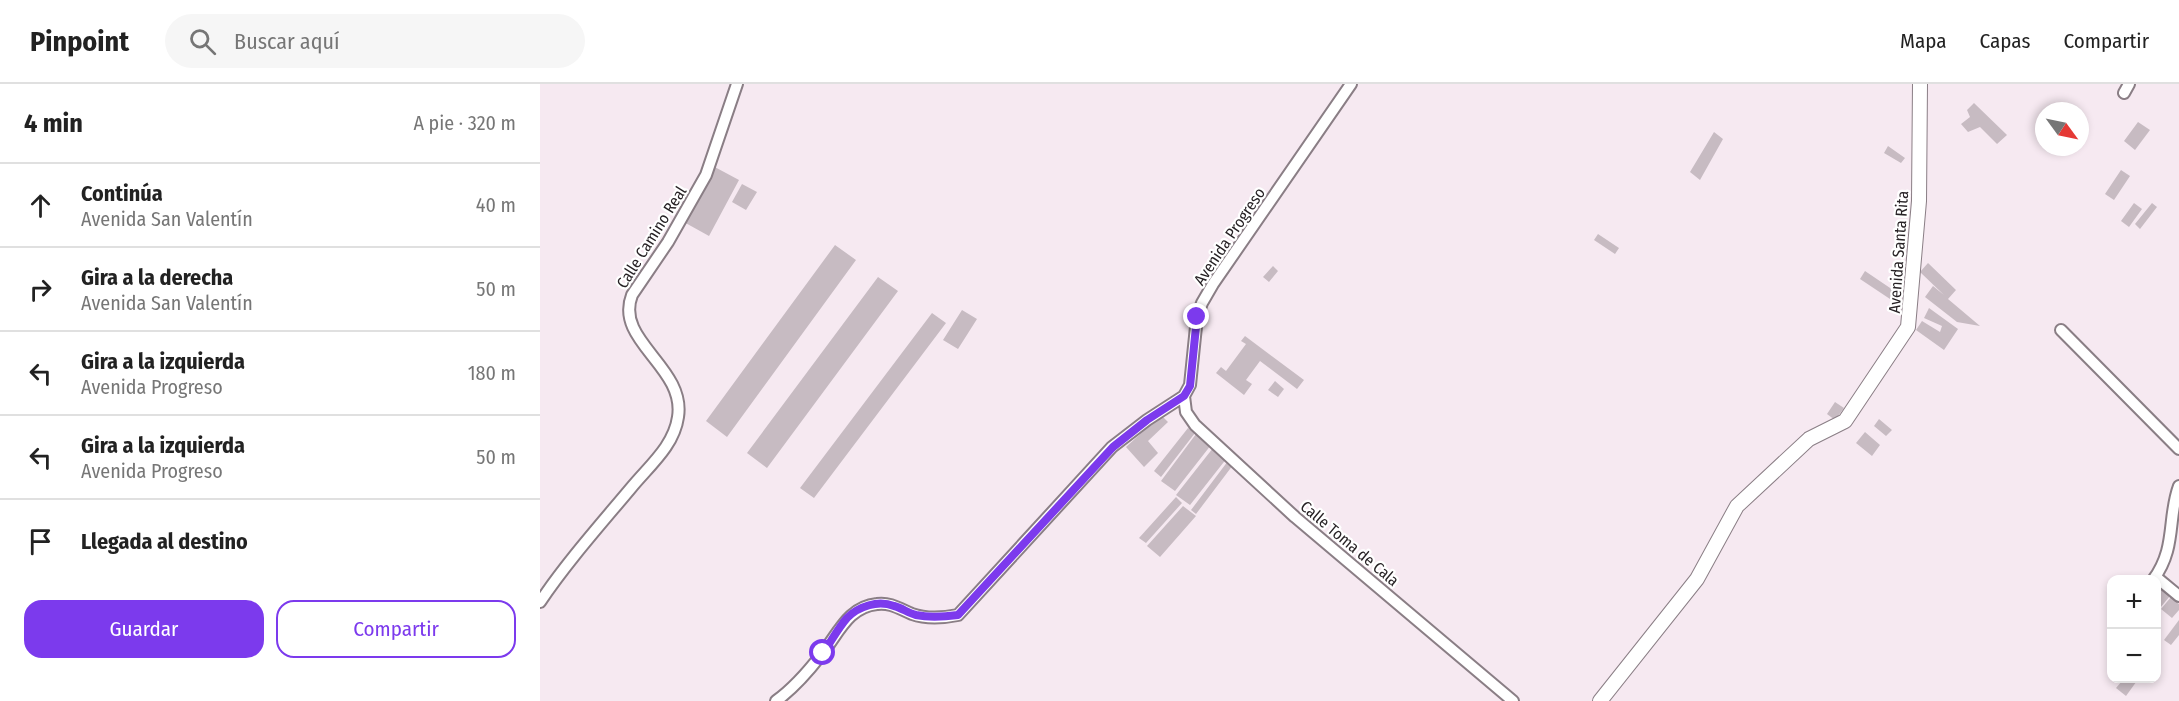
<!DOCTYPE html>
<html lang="es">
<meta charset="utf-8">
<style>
body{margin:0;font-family:"Fira Sans Condensed",sans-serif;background:#f6f6f6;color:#222}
.controls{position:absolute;right:18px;bottom:18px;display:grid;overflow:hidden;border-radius:12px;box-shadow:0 3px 9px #0003}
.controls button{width:54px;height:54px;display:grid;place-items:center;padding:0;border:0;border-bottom:2px solid #e0e0e0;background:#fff;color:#222;font:30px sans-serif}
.compass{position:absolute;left:1495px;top:18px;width:54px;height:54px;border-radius:50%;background:#fff;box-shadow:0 3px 9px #0003;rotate:123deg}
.stop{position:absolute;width:18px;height:18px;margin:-14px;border:4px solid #7c3aed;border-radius:50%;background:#fff}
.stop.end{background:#7c3aed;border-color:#fff;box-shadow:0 2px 6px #0008}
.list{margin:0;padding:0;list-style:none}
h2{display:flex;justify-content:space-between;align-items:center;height:78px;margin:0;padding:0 24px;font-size:26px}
h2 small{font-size:20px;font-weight:400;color:#767676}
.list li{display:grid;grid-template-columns:39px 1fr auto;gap:18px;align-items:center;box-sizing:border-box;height:84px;padding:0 24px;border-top:2px solid #e0e0e0}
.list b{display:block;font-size:22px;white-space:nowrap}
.list p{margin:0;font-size:20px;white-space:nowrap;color:#767676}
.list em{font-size:20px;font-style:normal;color:#767676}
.actions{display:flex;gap:12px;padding:18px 24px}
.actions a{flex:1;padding:14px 0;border:2px solid #7c3aed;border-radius:18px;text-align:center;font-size:21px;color:#7c3aed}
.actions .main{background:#7c3aed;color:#fff}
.icon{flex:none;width:33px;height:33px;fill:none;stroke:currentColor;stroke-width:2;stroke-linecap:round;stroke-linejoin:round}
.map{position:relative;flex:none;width:1639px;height:617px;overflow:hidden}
header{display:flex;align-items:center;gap:36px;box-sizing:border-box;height:84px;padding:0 30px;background:#fff;border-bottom:2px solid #e0e0e0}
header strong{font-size:28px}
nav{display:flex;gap:33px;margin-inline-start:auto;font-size:21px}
.search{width:420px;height:54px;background:#f6f6f6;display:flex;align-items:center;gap:15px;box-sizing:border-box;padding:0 21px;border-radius:33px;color:#767676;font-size:22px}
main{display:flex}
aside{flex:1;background:#fff}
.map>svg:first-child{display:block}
.building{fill:#c7bbc2}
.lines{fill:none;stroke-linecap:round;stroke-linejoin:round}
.minor-casing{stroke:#8a7e85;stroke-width:14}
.tertiary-casing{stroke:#8a7e85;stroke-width:16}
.minor{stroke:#fff;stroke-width:10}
.tertiary{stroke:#fff;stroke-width:14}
.route{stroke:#7c3aed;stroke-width:8}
.labels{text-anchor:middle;stroke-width:4.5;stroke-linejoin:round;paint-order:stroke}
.street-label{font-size:16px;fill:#272225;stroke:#fff}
</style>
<header>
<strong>Pinpoint</strong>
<div class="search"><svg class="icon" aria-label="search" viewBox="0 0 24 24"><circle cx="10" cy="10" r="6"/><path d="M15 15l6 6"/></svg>Buscar aquí</div>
<nav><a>Mapa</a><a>Capas</a><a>Compartir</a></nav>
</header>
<main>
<aside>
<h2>4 min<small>A pie · 320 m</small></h2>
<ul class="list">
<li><svg class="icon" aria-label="ahead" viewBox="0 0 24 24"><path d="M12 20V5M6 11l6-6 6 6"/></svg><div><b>Continúa</b><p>Avenida San Valentín</p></div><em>40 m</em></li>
<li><svg class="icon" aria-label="right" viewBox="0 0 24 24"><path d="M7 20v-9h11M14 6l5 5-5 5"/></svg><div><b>Gira a la derecha</b><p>Avenida San Valentín</p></div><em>50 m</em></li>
<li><svg class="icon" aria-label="left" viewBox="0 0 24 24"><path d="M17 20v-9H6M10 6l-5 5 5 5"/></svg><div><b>Gira a la izquierda</b><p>Avenida Progreso</p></div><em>180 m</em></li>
<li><svg class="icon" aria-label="left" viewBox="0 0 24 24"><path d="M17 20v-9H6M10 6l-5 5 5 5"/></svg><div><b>Gira a la izquierda</b><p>Avenida Progreso</p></div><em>50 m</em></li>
<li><svg class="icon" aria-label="arrive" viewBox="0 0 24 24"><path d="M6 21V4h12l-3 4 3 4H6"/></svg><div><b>Llegada al destino</b></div></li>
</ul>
<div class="actions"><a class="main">Guardar</a><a>Compartir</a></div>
</aside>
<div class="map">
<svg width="1639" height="617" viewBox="0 0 1639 617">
<rect width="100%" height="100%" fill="#f6e9f1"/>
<path class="building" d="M1434 19 1467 51 1457 60 1440 43 1428 48 1421 40 1430 33 1427 26Z
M1598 38 1610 46 1595 66 1584 57Z
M1174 48 1183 55 1160 96 1150 88Z
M1348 62 1365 74 1361 79 1344 69Z
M171 81 199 96 169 152 142 137Z
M1581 86 1590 92 1574 116 1565 110Z
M202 100 217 108 206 126 192 118Z
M1594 119 1602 125 1589 143 1581 137Z
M1612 119 1617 123 1600 145 1595 140Z
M1058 150 1079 164 1075 170 1054 156Z
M295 161 316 176 187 353 166 337Z
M1388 179 1416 206 1408 215 1440 242 1417 238 1385 213 1393 202 1404 211 1380 188Z
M733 182 738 187 729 198 723 193Z
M1325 187 1356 208 1353 217 1320 195Z
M338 193 358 207 227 384 207 369Z
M1389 224 1418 245 1404 266 1376 246 1382 237 1400 248 1402 242 1384 234Z
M422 226 437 235 418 265 403 256Z
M392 229 406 239 274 414 260 404Z
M705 252 764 296 757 305 720 277 706 296 712 300 704 311 676 289 681 283 686 287 706 260 701 257Z
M735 297 744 305 738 313 728 306Z
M1295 318 1304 324 1295 336 1287 330Z
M621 331 628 338 608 357 618 369 604 383 586 363Z
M1339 335 1352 346 1346 352 1334 342Z
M648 344 655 349 621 393 614 387Z
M1325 348 1340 361 1332 372 1316 359Z
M656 350 671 361 635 407 621 397Z
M673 364 687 374 650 421 636 411Z
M688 377 693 381 656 430 651 426Z
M636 413 642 419 606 459 599 454Z
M643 422 656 432 620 473 607 462Z
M1616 501 1630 512 1620 524 1616 521Z
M1631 513 1639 520V526L1632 534 1621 525Z
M1639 536V551L1631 561 1624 556Z
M1579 594H1599L1586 612 1576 604 1582 597Z"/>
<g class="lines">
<defs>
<path id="minor" d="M1584 9 1589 0
M1521 246 1639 365
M644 312 646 328 655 341 755 433 973 617
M1616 493 1639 512
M1613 496C1637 464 1627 434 1639 402
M0 518C27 478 60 441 91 404 109 382 134 362 138 333 146 283 74 257 92 211L128 158 166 91 197 0
M236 617C254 604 267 589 281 571 298 551 307 523 337 520 350 518 360 525 372 530 386 535 403 534 418 531L572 363 607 336 644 312 650 301 657 233 662 219 673 200 811 0"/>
<path id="tertiary" d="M1060 617 1157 495 1197 422 1269 355 1305 337 1368 243 1379 117 1380 0"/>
</defs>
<use href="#minor" class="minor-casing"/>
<use href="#tertiary" class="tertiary-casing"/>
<use href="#minor" class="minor"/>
<use href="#tertiary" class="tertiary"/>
</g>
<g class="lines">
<path class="route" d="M283 569C291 558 298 544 307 534 319 522 338 516 354 522 362 524 368 529 376 531 390 534 403 533 418 531L573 363 607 336 644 312 650 302 657 233"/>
</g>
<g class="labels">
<g class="street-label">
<text transform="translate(689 152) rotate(-56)" y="6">Avenida Progreso</text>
<text transform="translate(111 153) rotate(-58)" y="6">Calle Camino Real</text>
<text transform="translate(1358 168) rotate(-86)" y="6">Avenida Santa Rita</text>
<text transform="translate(810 459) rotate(40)" y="6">Calle Toma de Cala</text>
</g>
</g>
</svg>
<div class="controls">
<button>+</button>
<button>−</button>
</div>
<svg class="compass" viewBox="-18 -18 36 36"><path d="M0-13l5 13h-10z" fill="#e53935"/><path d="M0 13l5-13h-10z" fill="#767676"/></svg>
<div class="stop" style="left:283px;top:569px"></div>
<div class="stop end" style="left:657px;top:233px"></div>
</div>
</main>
